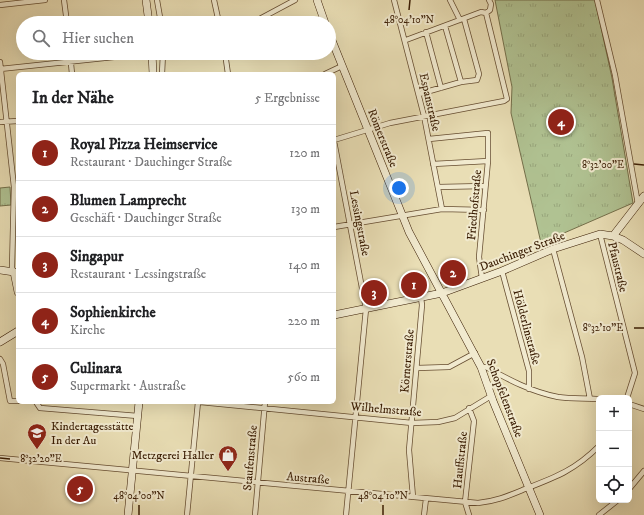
<!DOCTYPE html>
<html lang="de">
<meta charset="utf-8">
<style>
body{margin:0;font-family:"IM FELL DW Pica",serif;background:#f6f6f6;color:#202124}
.controls{position:absolute;right:12px;bottom:12px;display:grid;overflow:hidden;border-radius:6px;box-shadow:0 4px 16px #0002}
.controls button{width:36px;height:36px;display:grid;place-items:center;padding:0;border:0;border-bottom:1px solid #e0e0e0;background:#fff;color:#202124;font:20px sans-serif}
.you{position:absolute;left:399px;top:188px;width:14px;height:14px;margin:-10px;border:3px solid #fff;border-radius:50%;background:#1a73e8;box-shadow:0 0 0 6px #1a73e833}
.badge{display:grid;place-items:center;width:26px;height:26px;border-radius:50%;background:#8f2418;color:#fff;font-size:13px;font-weight:700}
.pin{position:absolute;translate:-50% -50%;border:2px solid #fff;box-shadow:0 1px 4px #0006}
.list{margin:0;padding:0;list-style:none}
h2{display:flex;justify-content:space-between;align-items:center;height:52px;margin:0;padding:0 16px;font-size:17px}
h2 small{font-size:13px;font-weight:400;color:#757577}
.list li{display:grid;grid-template-columns:26px 1fr auto;gap:12px;align-items:center;box-sizing:border-box;height:56px;padding:0 16px;border-top:1px solid #e0e0e0}
.list b{display:block;font-size:15px;white-space:nowrap}
.list p{margin:0;font-size:13px;white-space:nowrap;color:#757577}
.list em{font-size:13px;font-style:normal;color:#757577}
.icon{flex:none;width:22px;height:22px;fill:none;stroke:currentColor;stroke-width:2;stroke-linecap:round;stroke-linejoin:round}
.map{position:relative;flex:none;width:644px;height:515px;overflow:hidden}
.search{position:absolute;background:#fff;box-shadow:0 4px 16px #0002;left:16px;top:16px;width:320px;height:44px;display:flex;align-items:center;gap:10px;box-sizing:border-box;padding:0 14px;border-radius:22px;color:#757577;font-size:15px}
.panel{position:absolute;background:#fff;box-shadow:0 4px 16px #0002;left:16px;top:72px;width:320px;height:332px;border-radius:6px}
.map>svg:first-child{display:block}
.grass{fill:url(#grass-tufts);stroke:#746f4a}
.lines{fill:none;stroke-linecap:round;stroke-linejoin:round}
.street-casing{stroke:#654c30;stroke-width:6}
.secondary-casing{stroke:#391c03;stroke-width:8}
.street{stroke:#f1eacf;stroke-width:4.5}
.secondary{stroke:#f1eacf;stroke-width:7}
.ticks{fill:none;stroke:#391c03;stroke-width:1.5}
.labels{text-anchor:middle;stroke-width:4;stroke-linejoin:round;paint-order:stroke}
.street-label{font-size:12px;fill:#391c03;stroke:#f1eacf}
.poi-label{font-size:12px;fill:#391c03;stroke:#f1eacf;text-anchor:start}
.ticks-label{font-size:10px;text-anchor:middle;fill:#391c03;stroke:#f1eacf;stroke-width:4;stroke-linejoin:round;paint-order:stroke}
</style>
<div class="map">
<svg width="644" height="515" viewBox="0 0 644 515">
<defs>
<pattern id="grass-tufts" width="24" height="20" patternUnits="userSpaceOnUse"><rect width="24" height="20" fill="#b0c292"/><path d="M3 7l-1-3M5 7V3M7 7l1-3M15 17l-1-3M17 17v-4M19 17l1-3" fill="none" stroke="#98a67c"/></pattern>
</defs>
<rect width="100%" height="100%" fill="#e9deb5"/>
<filter id="stains"><feTurbulence type="fractalNoise" baseFrequency=".005" numOctaves="4"/><feColorMatrix values="0 0 0 0 .2 0 0 0 0 .09 0 0 0 0 .02 0 0 0 .5 -.17"/></filter>
<radialGradient id="worn" r=".72"><stop offset=".6" stop-color="#630" stop-opacity="0"/><stop offset="1" stop-color="#630" stop-opacity=".3"/></radialGradient>
<path class="grass" d="M495 0H595L612 78 633 203 541 243 511 113 512 87Z
M10 187 11 205 0 206V188Z"/>
<g class="lines">
<defs>
<path id="street" d="M64 0 67 23
M157 0 161 23
M214 0 219 23
M394 0 424 116 442 209
M450 0 460 20
M597 0 615 75 638 204
M0 5 45 0
M486 13 490 10 491 4 489 0
M252 23 295 0
M445 26 461 82
M426 32 441 88
M70 53 72 74
M225 53 228 74
M0 62 14 187 12 268 14 272 18 273
M0 69 152 53
M162 74 163 53
M325 74 342 66
M419 94 461 82 477 80 479 74 464 19
M0 122 18 121
M429 139 488 133V161L479 257 482 278
M334 140 390 123 504 101 507 99 486 13 481 12 406 40
M334 141 366 309 346 515
M433 164 488 161
M438 187 485 186
M334 227 442 209 484 210
M600 234 635 373 627 398
M553 249 582 357 590 399
M502 271 529 371V389
M0 359 3 364 10 401H18
M481 367H486C509 380 532 392 558 397 571 399 586 398 599 399
M417 368 449 367 475 353
M36 402 40 408 138 416
M200 402 412 423 438 422 455 418 491 396
M629 404 644 409
M0 458 478 503C497 501 508 496 525 489 556 477 575 470 599 446
M629 489 644 471
M413 497 409 450 422 305 421 298
M187 515 198 402
M255 515 265 402
M424 515 426 499
M469 515 465 502 474 421 469 408
M599 515 618 500"/>
<path id="secondary" d="M146 0 149 23
M317 0 325 23
M329 33 409 232 481 367 493 401 540 515
M152 53 153 74
M613 236 644 196
M0 270 14 272 18 292
M334 315 442 293 502 271 553 249 600 234 613 236 623 240 644 254
M0 342 18 331
M128 515 139 402"/>
</defs>
<use href="#street" class="street-casing"/>
<use href="#secondary" class="secondary-casing"/>
<use href="#street" class="street"/>
<use href="#secondary" class="secondary"/>
</g>
<path class="ticks" d="M409 10 410 0M634 164 644 165M634 328H644M0 458 10 459M139 515V505M383 515V505"/>
<defs>
<symbol id="school-pin" viewBox="-11 -11 22 30"><path d="M0 17L-7.5 6A9.5 9.5 0 1 1 7.5 6Z" fill="#8f2418" stroke="#f1eacf"/><path d="M0-5L7-2L0 1L-7-2ZM-4 1L0 2.5L4 1V4Q0 6-4 4Z" fill="#fff"/></symbol>
<symbol id="shop-pin" viewBox="-11 -11 22 30"><path d="M0 17L-7.5 6A9.5 9.5 0 1 1 7.5 6Z" fill="#8f2418" stroke="#f1eacf"/><path d="M-5-2.5h2.3a2.7 3.5 0 0 1 5.4 0H5L5.5 6h-11ZM-1.5-2.5h3a1.5 2.3 0 0 0-3 0Z" fill="#fff"/></symbol>
</defs>
<g fill-rule="evenodd">
<use href="#school-pin" x="26" y="422" width="22" height="30"/>
<use href="#shop-pin" x="217" y="444" width="22" height="30"/>
</g>
<g class="labels">
<g class="street-label">
<text transform="translate(430 102) rotate(77)" y="4">Espanstraße</text>
<text transform="translate(383 138) rotate(68)" y="4">Römerstraße</text>
<text transform="translate(474 205) rotate(-85)" y="4">Friedhofstraße</text>
<text transform="translate(360 223) rotate(79)" y="4">Lessingstraße</text>
<text transform="translate(522 251) rotate(-21)" y="4">Dauchinger Straße</text>
<text transform="translate(618 267) rotate(76)" y="4">Pfaustraße</text>
<text transform="translate(527 327) rotate(75)" y="4">Hölderlinstraße</text>
<text transform="translate(407 361) rotate(-85)" y="4">Körnerstraße</text>
<text transform="translate(505 398) rotate(69)" y="4">Schopfelenstraße</text>
<text transform="translate(386 409) rotate(5)" y="4">Wilhelmstraße</text>
<text transform="translate(250 458) rotate(-85)" y="4">Staufenstraße</text>
<text transform="translate(460 460) rotate(-84)" y="4">Hauffstraße</text>
<text transform="translate(308 478) rotate(5)" y="4">Austraße</text>
</g>
<g class="poi-label">
<text x="51" y="430">Kindertagesstätte<tspan x="51" dy="14">In der Au</tspan></text>
<text x="214" y="459" text-anchor="end">Metzgerei Haller</text>
</g>
</g>
<g class="ticks-label">
<text x="409" y="23">48°04'10"N</text>
<text x="603" y="168">8°32'00"E</text>
<text x="603" y="331">8°32'10"E</text>
<text x="41" y="462">8°32'20"E</text>
<text x="139" y="499">48°04'00"N</text>
<text x="383" y="499">48°04'10"N</text>
</g>
<rect width="100%" height="100%" filter="url(#stains)"/>
<rect width="100%" height="100%" fill="url(#worn)"/>
</svg>
<div class="controls">
<button>+</button>
<button>−</button>
<button><svg class="icon" aria-label="locate" viewBox="0 0 24 24"><circle cx="12" cy="12" r="6"/><path d="M12 2v4M12 18v4M2 12h4M18 12h4"/></svg></button>
</div>
<div class="you"></div>
<div class="pin badge" style="left:414px;top:285px">1</div>
<div class="pin badge" style="left:453px;top:273px">2</div>
<div class="pin badge" style="left:374px;top:293px">3</div>
<div class="pin badge" style="left:561px;top:122px">4</div>
<div class="pin badge" style="left:80px;top:489px">5</div>
<div class="search"><svg class="icon" aria-label="search" viewBox="0 0 24 24"><circle cx="10" cy="10" r="6"/><path d="M15 15l6 6"/></svg>Hier suchen</div>
<section class="panel">
<h2>In der Nähe<small>5 Ergebnisse</small></h2>
<ul class="list">
<li><span class="badge">1</span><div><b>Royal Pizza Heimservice</b><p>Restaurant · Dauchinger Straße</p></div><em>120 m</em></li>
<li><span class="badge">2</span><div><b>Blumen Lamprecht</b><p>Geschäft · Dauchinger Straße</p></div><em>130 m</em></li>
<li><span class="badge">3</span><div><b>Singapur</b><p>Restaurant · Lessingstraße</p></div><em>140 m</em></li>
<li><span class="badge">4</span><div><b>Sophienkirche</b><p>Kirche</p></div><em>220 m</em></li>
<li><span class="badge">5</span><div><b>Culinara</b><p>Supermarkt · Austraße</p></div><em>560 m</em></li>
</ul>
</section>
</div>
